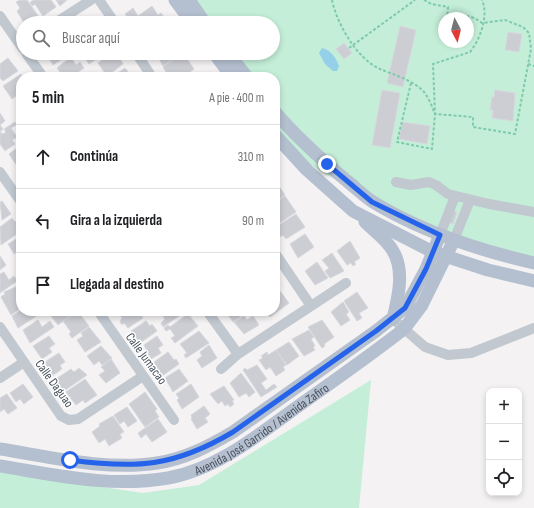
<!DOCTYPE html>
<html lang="es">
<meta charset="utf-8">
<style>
body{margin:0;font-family:"Sofia Sans Condensed",sans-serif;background:#f6f6f6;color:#202124}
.controls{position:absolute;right:12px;bottom:12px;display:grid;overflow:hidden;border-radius:8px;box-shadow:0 2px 6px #0003}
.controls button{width:36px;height:36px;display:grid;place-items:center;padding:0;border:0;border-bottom:1px solid #e0e0e0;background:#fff;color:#202124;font:20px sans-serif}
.compass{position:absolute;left:438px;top:12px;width:36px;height:36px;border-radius:50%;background:#fff;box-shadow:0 2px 6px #0003;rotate:173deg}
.stop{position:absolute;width:12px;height:12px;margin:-9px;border:3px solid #2563eb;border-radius:50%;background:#fff}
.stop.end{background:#2563eb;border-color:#fff;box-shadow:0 1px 4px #0008}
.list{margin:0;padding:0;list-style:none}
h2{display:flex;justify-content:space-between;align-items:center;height:52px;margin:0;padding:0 16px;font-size:17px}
h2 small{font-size:13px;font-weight:400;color:#757577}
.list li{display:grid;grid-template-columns:26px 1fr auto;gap:12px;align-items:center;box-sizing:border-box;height:64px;padding:0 16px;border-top:1px solid #e0e0e0}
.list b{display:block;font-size:15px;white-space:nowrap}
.list em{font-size:13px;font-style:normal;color:#757577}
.icon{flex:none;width:22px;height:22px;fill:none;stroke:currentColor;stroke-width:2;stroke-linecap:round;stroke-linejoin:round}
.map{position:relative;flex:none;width:534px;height:508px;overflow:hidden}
.search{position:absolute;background:#fff;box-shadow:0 2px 6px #0003;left:16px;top:16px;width:264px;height:44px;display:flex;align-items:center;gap:10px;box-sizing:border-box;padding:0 14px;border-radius:22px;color:#757577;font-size:15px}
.panel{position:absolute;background:#fff;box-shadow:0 2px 6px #0003;left:16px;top:72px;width:264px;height:244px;border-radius:16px}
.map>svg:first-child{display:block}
.green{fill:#c4eed8;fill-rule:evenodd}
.water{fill:#94d1e9}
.building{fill:#ccced4;stroke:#d7d8dd}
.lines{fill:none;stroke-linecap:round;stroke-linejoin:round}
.path{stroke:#7dcbab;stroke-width:2;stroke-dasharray:3 2;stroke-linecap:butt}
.minor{stroke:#c1c8d0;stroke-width:10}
.major{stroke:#b4bfcf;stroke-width:13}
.route{stroke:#2563eb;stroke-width:5}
.labels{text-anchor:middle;stroke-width:3;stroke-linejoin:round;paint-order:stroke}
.street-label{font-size:13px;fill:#4b545f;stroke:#fff}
</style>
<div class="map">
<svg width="534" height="508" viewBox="0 0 534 508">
<rect width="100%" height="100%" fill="#f4f2f2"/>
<path class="green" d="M182 0H534V260L478 247 344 185 312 166 275 127V77H238L221 53H273V23H198ZM444 18H468V42H444Z
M371 380 359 508H0V472L143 493 199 485Z"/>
<path class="water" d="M322 48C331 50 336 58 339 66L337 71H333L325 64 319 53Z"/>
<path class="building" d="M20 0H27L39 17 31 23H24L17 11 20 8 16 2Z
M34 0H51L56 7 43 16 35 4 32 6 30 2Z
M56 0H67L60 6Z
M152 6 158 15 161 13 164 17 156 23H131L125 14 133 8 138 16Z
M400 26 416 30 403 87 387 83Z
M508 32 522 34 519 52 505 50Z
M344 43 352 53 344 59 336 49Z
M46 53H67L68 55 53 65Z
M85 53H105L89 64 83 55Z
M112 53 116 56 118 55 123 64 106 77H102L101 76 105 73 98 63Z
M156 53H176L178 56 163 66Z
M183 53 194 69 183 77H169L163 67Z
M71 57 76 65 80 62 84 68 71 77H60L58 74 60 72 57 68Z
M8 58 18 71 3 81 0 78V64Z
M125 68 132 77H112Z
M21 74 23 77H21V92L12 99 3 86Z
M382 90 400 93 390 148 372 145Z
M495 90 515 93 513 121 492 118 493 110H490L492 97H494Z
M21 97V109L16 101Z
M0 113 5 121 0 125 3 129 0 132Z
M15 122 16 125 11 128 17 137 12 140 15 144 5 151 0 144V132L3 134 6 132 4 129Z
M402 122 430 126 427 144 399 139Z
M21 145V164L17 166 9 154Z
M276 182 285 195 275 202V183Z
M285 196 296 212 275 226V207L279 204 277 202Z
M2 201 11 214 2 220 0 202Z
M453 210 457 212 453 224 449 223Z
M296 214 305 227 286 239 283 235 281 237 276 227Z
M12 218 15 222 16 221 21 231 1 245 0 227Z
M305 234 314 247 298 258 290 244Z
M21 236V252L20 250 14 254 8 244Z
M350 241 360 258 354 262 356 264 353 266 351 263 347 265 337 251Z
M332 253 344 271 330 278 325 271 329 268 322 260Z
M0 256 6 265 0 270Z
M317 262 328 278 315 285 305 271Z
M4 272 9 280 14 276 17 281 0 293V274Z
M18 286 21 290V308L11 315 1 297 5 294 4 292Z
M280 291 289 303 270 317 267 313 264 315 262 311H275V294Z
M357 292 368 308 359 313 362 318 357 321 344 301Z
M343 302 349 312 346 314 350 320 341 326 331 312Z
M21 310 31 313 35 311 38 315 18 328 12 316Z
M54 311H77L58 325 51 316 55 313Z
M125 311H139L143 318 128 328 124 323 122 325 120 321 122 318 120 314Z
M159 311H186L163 327 161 323 165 319Z
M224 311H248L233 322 228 315 226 316Z
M78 312 89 326 72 338 69 334 71 332 63 321Z
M188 314 198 326 175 343 171 338 175 336 170 329 166 331 164 328 168 325 170 327Z
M244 316 247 320 253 316 259 325 244 334 234 322Z
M38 320 42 327 50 321 54 327 30 343 23 330Z
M322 320 334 337 324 344 325 346 322 348 308 327Z
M146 321 150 326 152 324 157 331 140 343 131 331Z
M89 327 101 342 85 352 77 340 83 336 81 333Z
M309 330 314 337 311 339 315 346 313 347 315 350 304 356 292 339Z
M199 331 209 343 186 358 184 355 187 353 180 344Z
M49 336 55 344 49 348 52 352 42 359 33 346Z
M157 336 163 345 158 348 161 353 151 359 144 345Z
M289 342 299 356 287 365 276 350Z
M209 345 217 358 202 368 197 360 202 356 200 352Z
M101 346 112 358 102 365 99 361 94 365 87 356Z
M276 350 286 365 283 367 285 370 276 376 270 367 266 370 259 360 263 358 261 356 267 352 268 355Z
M168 352 174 360 176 359 179 364 162 376 154 362Z
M59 353 65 362 60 365 62 369 52 376 45 362Z
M111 359 120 373 106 383 99 375 105 371 101 367Z
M257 365 267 379 261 383 266 390 274 384 277 387 261 397 243 370 245 368 247 370Z
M79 368 87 375 64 391 62 388 60 389 56 379 71 369 74 372Z
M179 369 188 381 173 392 165 378Z
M241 373 255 392 249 397 246 393 239 397 230 383Z
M85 379 97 395 85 403 83 400 76 405 66 392Z
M23 384 33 397 24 404 20 399 16 402 10 393Z
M191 384 199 397 182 409 177 400 179 398 176 394Z
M224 386 234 400 232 401 234 404 230 407 228 404 225 406 222 401 218 404 210 394Z
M145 392 157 409 155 411 159 417 145 427 129 404Z
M7 394 17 408 8 414 4 409 0 412V398Z
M204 406 210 414 205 418 208 422 197 429 191 419 192 418 191 415Z
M127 407 137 421 128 427 124 421 120 424 114 415Z
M113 416 124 432 120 434 122 438 109 446 105 439 99 443 92 432 100 426 99 424Z
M158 419 167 432 152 442 146 434 141 438 138 433Z"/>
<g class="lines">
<path class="path" d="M332 0C337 24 357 59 380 69 394 75 413 80 424 92 429 98 432 107 435 114L433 64 470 52C480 40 489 15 482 0
M424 0 431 4 448 7 447 18
M349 48 415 0
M528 64 534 66
M411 83 397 142 432 149 435 114 473 117V127L515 134 531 49 529 33 523 27 505 20 482 23C472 15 462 14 449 18"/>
<path class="minor" d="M99 0 115 23
M0 16 23 49
M55 23 91 0
M26 53 43 77
M136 53 152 77
M0 172 21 202
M396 182 411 185 429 182 436 185 448 194 489 204 534 212
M440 235 455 196
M454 240 470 200
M275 253 311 306
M98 311 174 420
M207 311 238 354
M393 319 425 347 448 355 471 353 534 328
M0 327 61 416 69 420 78 419 143 376
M221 369 238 354 346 283
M0 378 24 362"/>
<g class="major">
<path d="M175 0 192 23"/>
<path d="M189 0 205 23"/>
<path d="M214 53 232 77"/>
<path d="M228 53 247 77"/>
<path d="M275 112C296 137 322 160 347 181 356 188 364 196 373 202 422 232 478 250 534 263"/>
<path d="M275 135 307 170 353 211 433 252 488 270 534 281"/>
<path d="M365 222C374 231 387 240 393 251 405 271 398 298 393 319"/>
<path d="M0 449C50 457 107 471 157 463 185 459 209 446 233 432L376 331 405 308 426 269 440 235"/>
<path id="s1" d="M0 466C56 475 111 488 168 478 219 469 263 431 304 402 338 378 372 354 404 329L422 305 454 240"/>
</g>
</g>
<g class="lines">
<path class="route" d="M70 460C136 469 174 467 233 432L376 331 405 308 426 269 440 235 372 202 327 164"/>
</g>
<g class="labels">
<g class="street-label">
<text transform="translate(147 358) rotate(54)" y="5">Calle Jumacao</text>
<text transform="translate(55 383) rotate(54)" y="5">Calle Daguao</text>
<text dy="5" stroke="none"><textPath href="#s1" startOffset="276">Avenida José Garrido / Avenida Zafiro</textPath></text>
</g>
</g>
</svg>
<div class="controls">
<button>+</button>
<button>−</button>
<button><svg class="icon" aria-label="locate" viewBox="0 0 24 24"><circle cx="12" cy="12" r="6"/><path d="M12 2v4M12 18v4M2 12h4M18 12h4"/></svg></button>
</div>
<svg class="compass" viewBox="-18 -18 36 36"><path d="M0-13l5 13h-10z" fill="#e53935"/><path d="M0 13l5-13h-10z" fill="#757577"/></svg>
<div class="stop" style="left:70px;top:460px"></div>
<div class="stop end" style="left:327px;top:164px"></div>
<div class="search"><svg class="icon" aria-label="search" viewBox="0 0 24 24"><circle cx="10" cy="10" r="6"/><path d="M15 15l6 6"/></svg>Buscar aquí</div>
<section class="panel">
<h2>5 min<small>A pie · 400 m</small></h2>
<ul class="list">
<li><svg class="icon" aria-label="ahead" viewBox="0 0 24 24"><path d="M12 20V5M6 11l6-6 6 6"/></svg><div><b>Continúa</b></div><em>310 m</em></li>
<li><svg class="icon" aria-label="left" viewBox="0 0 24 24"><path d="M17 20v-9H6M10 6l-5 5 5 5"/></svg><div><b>Gira a la izquierda</b></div><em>90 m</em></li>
<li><svg class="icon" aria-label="arrive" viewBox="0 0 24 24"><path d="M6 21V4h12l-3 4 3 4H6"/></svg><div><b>Llegada al destino</b></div></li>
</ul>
</section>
</div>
